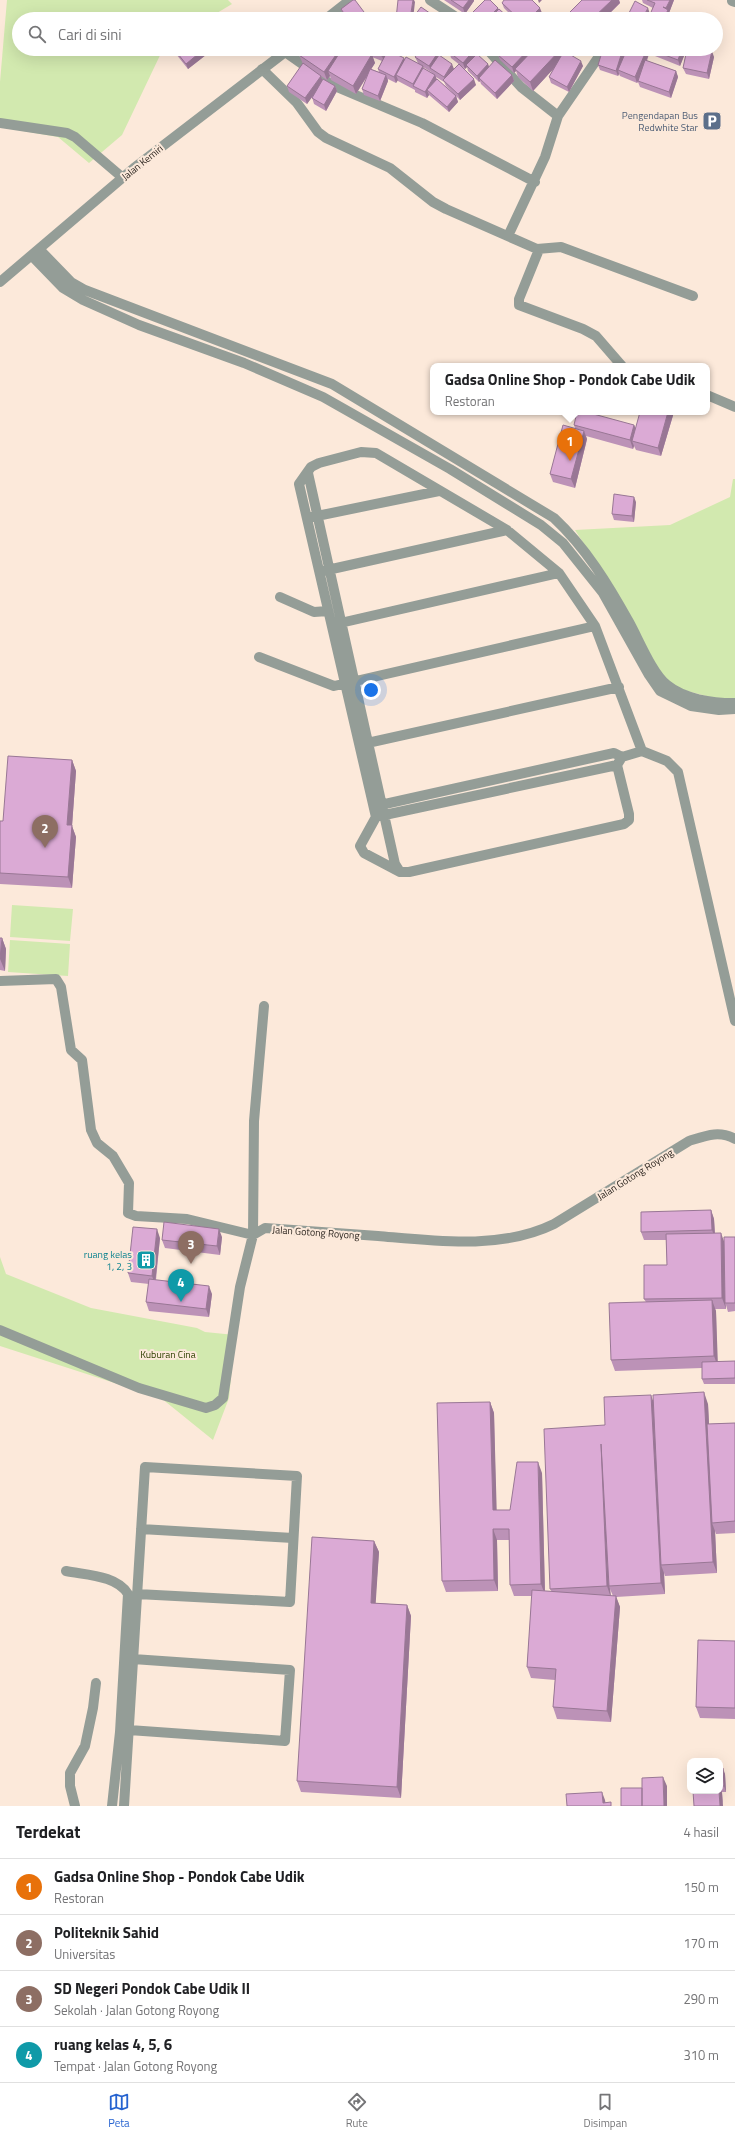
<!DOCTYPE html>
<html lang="id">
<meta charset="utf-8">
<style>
body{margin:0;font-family:"Titillium Web",sans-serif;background:#f2f2f2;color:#202124}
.controls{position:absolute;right:12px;bottom:12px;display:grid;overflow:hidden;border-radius:8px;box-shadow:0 4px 16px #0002}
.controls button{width:36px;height:36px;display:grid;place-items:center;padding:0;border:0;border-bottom:1px solid #e0e0e0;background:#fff;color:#202124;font:20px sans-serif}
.you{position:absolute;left:371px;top:690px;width:14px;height:14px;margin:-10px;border:3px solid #fff;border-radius:50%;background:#1a73e8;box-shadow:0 0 0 6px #1a73e833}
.badge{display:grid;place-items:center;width:26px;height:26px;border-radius:50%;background:#2663d0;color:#fff;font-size:13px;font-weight:700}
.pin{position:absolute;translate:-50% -33px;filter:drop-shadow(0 1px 2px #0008)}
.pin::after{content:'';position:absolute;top:21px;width:14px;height:12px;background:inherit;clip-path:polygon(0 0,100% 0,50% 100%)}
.popup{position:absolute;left:430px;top:363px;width:280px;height:52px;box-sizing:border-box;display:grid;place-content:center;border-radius:8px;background:#fff;filter:drop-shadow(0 1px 3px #0005);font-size:13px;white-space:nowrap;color:#757577}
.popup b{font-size:15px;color:#202124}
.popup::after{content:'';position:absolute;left:50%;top:100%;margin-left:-8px;border:8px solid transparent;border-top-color:#fff}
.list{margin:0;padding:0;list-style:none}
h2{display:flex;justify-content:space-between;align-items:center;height:52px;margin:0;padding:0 16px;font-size:17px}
h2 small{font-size:13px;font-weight:400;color:#757577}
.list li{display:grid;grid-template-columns:26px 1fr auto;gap:12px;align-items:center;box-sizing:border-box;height:56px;padding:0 16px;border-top:1px solid #e0e0e0}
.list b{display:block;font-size:15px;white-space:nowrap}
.list p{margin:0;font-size:13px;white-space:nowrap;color:#757577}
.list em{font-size:13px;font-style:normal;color:#757577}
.icon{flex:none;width:22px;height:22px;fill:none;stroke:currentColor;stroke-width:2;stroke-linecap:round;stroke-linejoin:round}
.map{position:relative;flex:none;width:735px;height:1806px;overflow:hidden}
.search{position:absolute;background:#fff;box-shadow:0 4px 16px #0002;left:12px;right:12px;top:12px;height:44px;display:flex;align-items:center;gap:10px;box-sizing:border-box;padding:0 14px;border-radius:22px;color:#757577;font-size:15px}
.sheet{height:276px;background:#fff}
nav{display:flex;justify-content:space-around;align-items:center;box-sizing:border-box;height:56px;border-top:1px solid #e0e0e0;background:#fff;font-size:11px;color:#757577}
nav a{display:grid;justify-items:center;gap:2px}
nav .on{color:#2663d0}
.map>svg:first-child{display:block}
.green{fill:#d2e9af}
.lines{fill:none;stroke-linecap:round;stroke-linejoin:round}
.minor{stroke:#949d97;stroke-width:10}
.tertiary{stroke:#949d97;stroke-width:10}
.wall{fill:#bc92b7;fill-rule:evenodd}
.shaded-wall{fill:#997795}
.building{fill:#dbaad5;stroke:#997795}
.labels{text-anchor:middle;stroke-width:4;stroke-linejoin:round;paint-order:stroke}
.service-label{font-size:10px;fill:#4e5e75;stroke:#fce9da;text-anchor:end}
.street-label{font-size:10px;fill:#2d2620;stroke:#fce9da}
.culture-label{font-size:10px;fill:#0d838f;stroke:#fce9da;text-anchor:end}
.park-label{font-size:10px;fill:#2e4000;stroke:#fce9da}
</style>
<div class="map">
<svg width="735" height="1806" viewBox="0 0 735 1806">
<rect width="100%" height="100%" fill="#fce9da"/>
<path class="green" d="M7 0H228L232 4 207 19H19V49H163L122 135 89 163 58 137 0 127V82Z
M733 479H735V701L729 702 676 688 660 673 611 586 575 530 670 525 730 497Z
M12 905 73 909 70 941 10 937Z
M10 940 70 944 68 976 8 972Z
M0 1257 6 1274 91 1308 197 1328 205 1332 235 1335 229 1398 213 1440 161 1398 0 1346Z"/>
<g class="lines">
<path class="minor" d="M430 0 459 19
M732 1 735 2
M487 49 521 87 558 116
M285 52 332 85 422 123 535 182
M262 69 297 103 318 132 326 138 390 168 433 202 446 209 537 249 538 252 519 299V305L583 329 596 336 622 366
M0 123 67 133 75 137 123 178
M508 236 545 157 558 116 604 49
M537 249 561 247 693 296
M707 395 735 407
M308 473 395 864 400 872H409L624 824 629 820V814L617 765 622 757
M312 517 439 491
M323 571 507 530
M280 597 314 612 328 611
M336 624 559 573
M259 657 334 686 595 626
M363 744 619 687
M376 806 614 753 622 757 642 751
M380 816 617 765
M400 872 364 853 360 846 376 817 299 484 311 467 319 463 361 452 376 453 507 530 559 573 595 626 642 751 667 761 678 772 735 1021
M0 981 56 979 61 987 71 1050 82 1060 91 1130 97 1143 113 1156 129 1183 128 1213 136 1216 187 1219 253 1235 254 1121 264 1006
M0 1330 139 1388 206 1408 215 1405 223 1398 240 1287 253 1235 265 1228C303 1231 340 1233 378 1236 435 1241 501 1250 554 1224L689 1141C705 1136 719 1130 735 1139
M141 1529 293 1538
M66 1571C85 1575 117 1575 128 1594L120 1732 112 1806
M129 1730 285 1741 290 1670 133 1659
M75 1806 70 1786V1773L85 1746 93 1708 96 1683
M124 1806 145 1467 297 1476 290 1602 137 1594"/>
<path class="tertiary" d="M326 19 350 0
M40 250 71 282 85 290 332 384 554 518C586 548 608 584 629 622 639 640 652 673 667 685 684 699 712 703 734 703
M32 256 63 288 83 300 139 325 244 363 323 397 450 469 541 525 563 543 603 593 649 675 660 691 691 706 719 710 735 709
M0 282 134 168 289 49"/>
</g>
<path class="wall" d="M444 0H474V1L465 14Z
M582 0H619L620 3 604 19H572L570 12Z
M642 0H674L669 13 670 15 668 19H648L653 8 643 3Z
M502 3 542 13 539 17 540 19H515L504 8Z
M498 8 499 10 509 19H473L471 14Z
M341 9 367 16 368 18 373 19H346L343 15Z
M172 49H210L211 51 188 69Z
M441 49H473L474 50 476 55 488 64 489 67 512 75 514 81 497 99 481 84 480 81 479 82 468 71 467 67 465 69 451 58 450 54 449 55Z
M534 49H569L570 51 568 53 583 66 569 92 551 83 549 77 553 69 533 91 518 77 516 71 514 73 500 60 498 55 531 52Z
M573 49H587L581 55Z
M603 49H624L626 52 649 54 647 61 676 71 678 77 671 98 640 87 638 82 637 83 620 76 619 74 618 76 600 70 598 65Z
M648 49H686V51L680 66 650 54Z
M686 49H703L714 57 709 79 686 74 683 68 687 49Z
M368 50 389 51 404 60 418 63 415 57 437 54 438 56 454 69 476 85 460 100 456 96 458 102 449 112 429 95 427 98 415 92V90L398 81V80L396 83 388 79V81L380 101 364 95 362 89 368 75 356 94 331 80 330 76 327 80 321 76 322 79 335 86 337 91 326 111 314 104 312 97 307 104 289 92 287 86 303 64 299 55 370 53ZM372 57 382 61 378 69 379 72 371 69 375 63ZM423 67 431 72 432 73 423 68ZM436 77 444 82 446 86 453 93 437 80Z
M674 412 661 456 636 450 634 446 633 449 586 436 587 439 575 488 553 482 550 474 575 428 574 425H634L636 429Z
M636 502 634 522 614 520 612 514Z
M72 760 76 771 72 826 76 837 72 888 0 884V821H3Z
M0 938H2L6 949 5 971 0 970Z
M711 1210 714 1219 715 1233 724 1242 735 1237V1311L728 1312 726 1305V1309H715L716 1311 717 1362 735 1361V1384H704L702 1379V1368L615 1371 611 1360 646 1302 644 1299 667 1265 666 1240H644L641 1232Z
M222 1237 220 1255 165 1248 162 1240Z
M160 1238 156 1280 212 1294 209 1317 149 1311 146 1302 149 1284 131 1282 128 1273Z
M653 1400 708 1404 709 1424 735 1423V1533L716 1534 715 1531 717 1573 665 1576 664 1573 665 1594 616 1597 620 1607 611 1722 557 1719 553 1707 555 1680 531 1678 527 1667 532 1596H514L510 1585 509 1540H497L498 1591 446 1592 442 1581 490 1402 494 1413 496 1510H510L542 1473 545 1591 552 1592 550 1589 605 1425ZM610 1589 613 1596H611Z
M374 1541 379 1552 375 1603 407 1605 411 1616 401 1798 301 1792 297 1781Z
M735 1641V1719L700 1718 696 1707Z
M720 1768 725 1774 726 1792H722L723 1806 720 1791Z"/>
<path class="shaded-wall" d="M413 0H414L415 2 413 19H410Z
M469 0H474V1L465 14 463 8Z
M538 0H542L539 3Z
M612 0H619L620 3 604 19H592Z
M670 0H674L669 13 670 15 668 19H663L667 11 666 8Z
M498 8 500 14 495 19H487Z
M540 8 542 13 537 19H529Z
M648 8 650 14 647 19H642Z
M367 16 369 19H363Z
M204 49H210L211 51 188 69 186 64Z
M340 49H349L328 71 330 76 327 80 324 72Z
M385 49H390L384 62 382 56Z
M447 49H453L449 52 450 54 449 55Z
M529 49H530L532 54 515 69 516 71 514 73 512 67Z
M561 49H569L570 51 533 91 530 82Z
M580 49H587L581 55 579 50Z
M623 49H624L626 53 618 70 619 74 618 76 616 71Z
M647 49 649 54 637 83 635 77Z
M682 49H686V51L680 66 678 60Z
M474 50 477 56 466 65 467 67 465 69 463 63Z
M712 51 714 57 709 79 707 73Z
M372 54 375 63 356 94 353 86Z
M437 54 440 59 430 68 429 66Z
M404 58 406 64 396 75 398 80 396 83 394 77Z
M581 61 583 66 569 92 567 87Z
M452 64 454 69 446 83 444 77Z
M488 64 490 70 479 78 480 81 479 82 477 76Z
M423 66 425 72 413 86V84Z
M676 71 678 77 671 98 669 92Z
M386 75 388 81 380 101 378 96Z
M435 75 437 80 427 90 429 95 427 98 425 92Z
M512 75 514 81 497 99 495 93Z
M321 76 323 82 307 104 305 98Z
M474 79 476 85 460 100 458 94Z
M335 86 337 91 326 111 324 105Z
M456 96 458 102 449 112 447 107Z
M668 412H674L661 456 658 448Z
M634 425 638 433 632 441 634 446 633 449 630 440Z
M584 431 587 439 575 488 571 479Z
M634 497 636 502 634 522 632 516Z
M72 760 76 771 72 826 76 837 72 888 68 877 67 825Z
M2 938 6 949 5 971 0 959Z
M711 1210 714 1219 715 1238 712 1230Z
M157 1229 160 1238 155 1284 152 1276Z
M219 1229 222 1237 220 1255 217 1246Z
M721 1233 725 1244V1303L726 1309 722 1298Z
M209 1286 212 1294 209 1317 206 1309Z
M712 1300 716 1311 718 1367 714 1356Z
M704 1392 708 1404 714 1522 712 1523 715 1531 717 1573 713 1562Z
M651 1395 655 1406 661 1565 664 1573 665 1594 661 1583Z
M490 1402 494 1413 497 1521 493 1510Z
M601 1444 609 1586 610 1589 611 1598 607 1586Z
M538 1462 542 1473 545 1595 541 1584Z
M493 1529 497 1540 498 1591 494 1580Z
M374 1541 379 1552 375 1614 371 1603Z
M616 1596 620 1607 611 1722 607 1711Z
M407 1605 411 1616 401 1798 397 1787Z
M723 1768 725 1774 726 1792 724 1786Z
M663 1777 667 1786V1806H664Z
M720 1787 722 1793 723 1806H720L719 1791H720Z
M602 1792 605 1800 606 1806 603 1803Z"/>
<path class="building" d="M353 0H355L367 16 363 19H348L341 9Z
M398 0H413L410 19H396Z
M451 0H469L463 8Z
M485 0H490L498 8 487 19H476L471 14Z
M504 0H532L540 8 529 19H519L502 3Z
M582 0H612L592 19H577L570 12Z
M647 0H670L666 8 663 7 668 10 663 19H648L655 3Z
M635 1 648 8 642 19H626Z
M421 7 434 16 432 19H412Z
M499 9 509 18 508 19H489Z
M534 14 540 19H529Z
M370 16 373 19H368Z
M174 49H204L186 64Z
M303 49H340L324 72 299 55Z
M342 49H362L372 54 353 86 328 71Z
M369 49H385L382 56 368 50Z
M421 49H430L437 54 429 66 415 57Z
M451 49H473L474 50 463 63 449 52Z
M503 49H529L512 67 498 55Z
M534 49H561L530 82 515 69Z
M603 49H623L616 71 598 65Z
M627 49H647L635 77 618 70Z
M649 49H682L678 60Z
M687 49H703L712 51 707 73 683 68Z
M388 50 404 58 394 77 378 69Z
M564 51 581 61 567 87 549 77Z
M477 54 488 64 477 76 466 65Z
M439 55 452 64 444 77 430 68Z
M406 57 423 66 413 84 396 75Z
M495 60 512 75 495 93 479 78Z
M645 60 676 71 669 92 638 81Z
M303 63 321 76 305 98 287 86Z
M459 64 474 79 458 94 443 80Z
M423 68 435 75 425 92 413 86Z
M370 69 386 75 378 96 362 89Z
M323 79 335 86 324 105 312 98Z
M437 79 456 96 447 107 427 90Z
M577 412H586L634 425 630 440 574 425Z
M640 412H668L658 448 632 441Z
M563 425 584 431 571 479 550 474Z
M614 494 634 497 632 516 612 514Z
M8 756 72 760 67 825H72L68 877 0 873V821H3Z
M0 938H2L0 959Z
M711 1210 712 1230 641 1232V1212Z
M164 1222 219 1229 217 1246 162 1240Z
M133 1227 157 1229 152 1276 128 1273Z
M721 1233 722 1298 644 1299V1265H667L666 1234Z
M724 1237H735V1303H725Z
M149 1279 209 1286 206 1309 146 1302Z
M712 1300 714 1356 611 1360 609 1303Z
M735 1361V1378L702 1379V1362Z
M704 1392 713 1562 661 1565 653 1395Z
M651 1395 661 1583 609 1586 601 1444 607 1586 550 1589 544 1429 605 1425 604 1397Z
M490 1402 493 1510H510L517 1462H538L541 1584 510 1585 509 1529H493L494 1580 442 1581 437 1403Z
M735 1423V1521L712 1523 707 1424Z
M312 1537 374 1541 371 1603 407 1605 397 1787 297 1781Z
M532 1590 616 1596 607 1711 553 1707 556 1669 527 1667Z
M698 1640 735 1641V1708L696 1707Z
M720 1768H723L724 1786H720Z
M663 1777 664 1806H642V1778Z
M621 1788H642V1806H621Z
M693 1791H719L720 1806H694Z
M602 1792 603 1803 611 1802V1806H567L566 1794Z"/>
<defs>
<symbol id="parking-square" viewBox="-11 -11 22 22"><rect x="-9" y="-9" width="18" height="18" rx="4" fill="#5c6f8a" stroke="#fce9da"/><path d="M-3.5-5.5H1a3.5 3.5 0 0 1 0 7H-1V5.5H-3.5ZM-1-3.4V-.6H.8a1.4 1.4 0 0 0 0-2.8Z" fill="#fff"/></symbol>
<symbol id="building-square" viewBox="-11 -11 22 22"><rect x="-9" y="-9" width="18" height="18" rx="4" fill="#0f9aa8" stroke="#fce9da"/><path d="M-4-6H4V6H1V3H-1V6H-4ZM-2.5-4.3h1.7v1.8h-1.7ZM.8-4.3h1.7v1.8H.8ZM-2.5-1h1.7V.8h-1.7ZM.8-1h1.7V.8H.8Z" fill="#fff"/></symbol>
</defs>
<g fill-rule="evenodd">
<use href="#parking-square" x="701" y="110" width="22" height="22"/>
<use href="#building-square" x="135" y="1249" width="22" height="22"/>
</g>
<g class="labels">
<g class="service-label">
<text x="698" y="119">Pengendapan Bus<tspan x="698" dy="12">Redwhite Star</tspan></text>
</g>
<g class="street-label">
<text transform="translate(142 162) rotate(-39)" y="4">Jalan Kemiri</text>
<text transform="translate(635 1174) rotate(-32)" y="4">Jalan Gotong Royong</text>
<text transform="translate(316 1232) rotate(4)" y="4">Jalan Gotong Royong</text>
</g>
<g class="culture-label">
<text x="132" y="1258">ruang kelas<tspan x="132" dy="12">1, 2, 3</tspan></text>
</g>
<g class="park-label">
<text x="168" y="1358">Kuburan Cina</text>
</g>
</g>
</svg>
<div class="controls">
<button><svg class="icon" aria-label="layers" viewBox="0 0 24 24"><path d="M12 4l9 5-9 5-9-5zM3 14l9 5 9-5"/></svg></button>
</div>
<div class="you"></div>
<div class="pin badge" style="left:570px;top:461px;background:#e8710a">1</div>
<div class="popup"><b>Gadsa Online Shop - Pondok Cabe Udik</b>Restoran</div>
<div class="pin badge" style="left:45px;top:848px;background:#8d6e63">2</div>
<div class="pin badge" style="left:191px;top:1264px;background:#8d6e63">3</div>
<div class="pin badge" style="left:181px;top:1302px;background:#0f9aa8">4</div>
<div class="search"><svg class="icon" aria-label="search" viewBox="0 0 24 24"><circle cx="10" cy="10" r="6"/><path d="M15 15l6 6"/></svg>Cari di sini</div>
</div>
<section class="sheet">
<h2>Terdekat<small>4 hasil</small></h2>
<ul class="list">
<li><span class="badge" style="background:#e8710a">1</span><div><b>Gadsa Online Shop - Pondok Cabe Udik</b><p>Restoran</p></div><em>150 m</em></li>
<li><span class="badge" style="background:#8d6e63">2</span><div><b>Politeknik Sahid</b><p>Universitas</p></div><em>170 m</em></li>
<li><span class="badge" style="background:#8d6e63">3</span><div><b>SD Negeri Pondok Cabe Udik II</b><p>Sekolah · Jalan Gotong Royong</p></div><em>290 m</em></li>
<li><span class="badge" style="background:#0f9aa8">4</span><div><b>ruang kelas 4, 5, 6</b><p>Tempat · Jalan Gotong Royong</p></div><em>310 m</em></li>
</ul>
</section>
<nav>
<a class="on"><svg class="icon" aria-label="map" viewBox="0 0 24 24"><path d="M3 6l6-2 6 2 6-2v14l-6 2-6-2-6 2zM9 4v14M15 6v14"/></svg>Peta</a>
<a><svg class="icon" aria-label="directions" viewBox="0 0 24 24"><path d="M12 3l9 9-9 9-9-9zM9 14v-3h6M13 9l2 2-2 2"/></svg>Rute</a>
<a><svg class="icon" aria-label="saved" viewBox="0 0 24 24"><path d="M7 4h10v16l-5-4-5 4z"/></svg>Disimpan</a>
</nav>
